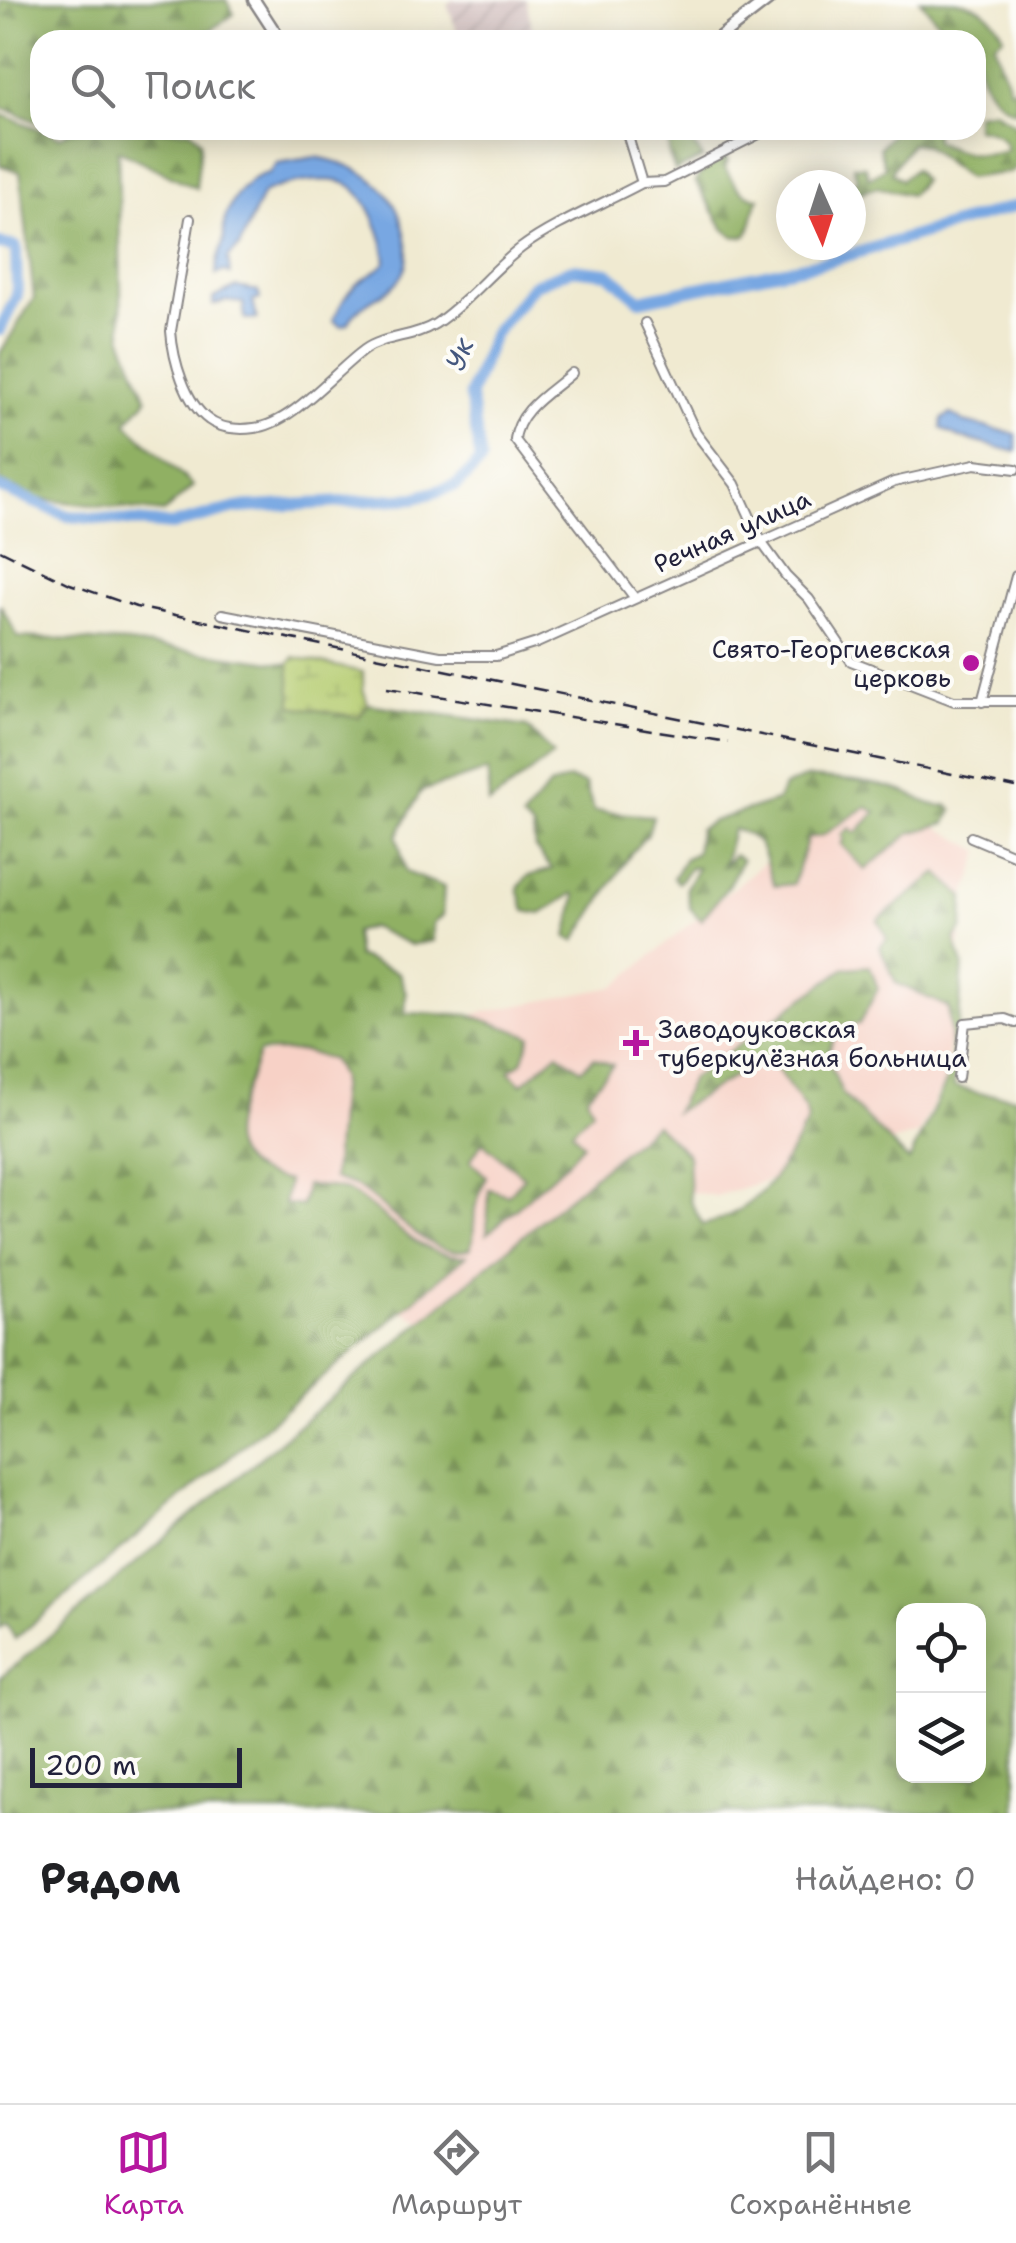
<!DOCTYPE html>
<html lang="ru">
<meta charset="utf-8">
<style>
body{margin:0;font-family:"Shantell Sans",sans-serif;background:#f6f6f6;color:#202124}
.controls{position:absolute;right:30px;bottom:30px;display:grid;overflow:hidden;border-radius:20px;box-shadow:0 5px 25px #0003}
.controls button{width:90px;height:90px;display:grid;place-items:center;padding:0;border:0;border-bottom:2px solid #e0e0e0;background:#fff;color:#202124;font:50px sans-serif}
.compass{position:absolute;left:776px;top:170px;width:90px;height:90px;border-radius:50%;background:#fff;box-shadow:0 5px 25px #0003;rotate:177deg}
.scale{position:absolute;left:30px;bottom:25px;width:212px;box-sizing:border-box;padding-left:10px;border:5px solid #22223b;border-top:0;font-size:28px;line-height:35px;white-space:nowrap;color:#22223b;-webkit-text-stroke:8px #fdfcf7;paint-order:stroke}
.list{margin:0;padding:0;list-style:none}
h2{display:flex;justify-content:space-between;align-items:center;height:130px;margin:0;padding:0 40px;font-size:42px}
h2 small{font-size:32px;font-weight:400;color:#757577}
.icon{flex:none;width:55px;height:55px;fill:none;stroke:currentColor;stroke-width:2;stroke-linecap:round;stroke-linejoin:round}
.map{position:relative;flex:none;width:1016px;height:1813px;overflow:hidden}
.search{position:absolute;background:#fff;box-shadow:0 5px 25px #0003;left:30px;right:30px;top:30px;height:110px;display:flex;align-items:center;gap:25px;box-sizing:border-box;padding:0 35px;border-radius:30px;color:#757577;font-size:38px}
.sheet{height:290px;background:#fff}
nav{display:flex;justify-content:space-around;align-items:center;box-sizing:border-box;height:140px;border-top:2px solid #e0e0e0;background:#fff;font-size:28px;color:#757577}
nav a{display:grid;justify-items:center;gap:5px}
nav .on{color:#b5179e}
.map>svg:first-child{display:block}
.built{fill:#f7d1c6}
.industrial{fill:url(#industrial-furrows)}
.forest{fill:url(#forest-firs);stroke:#59694f;stroke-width:2.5;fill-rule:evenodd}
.wetland{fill:url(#wetland-marsh);stroke:#6c7756;stroke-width:2.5}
.water{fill:#78a7e2;stroke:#4d648e;stroke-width:2.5}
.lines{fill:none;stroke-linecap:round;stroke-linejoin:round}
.river{stroke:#78a7e2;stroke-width:12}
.street-casing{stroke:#898686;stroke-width:12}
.secondary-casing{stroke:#898686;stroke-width:15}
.street{stroke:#fff;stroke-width:8}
.secondary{stroke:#fff;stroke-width:10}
.rail{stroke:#22223b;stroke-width:2.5;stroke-dasharray:15 8;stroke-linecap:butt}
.poi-dot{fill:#b5179e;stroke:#fdfcf7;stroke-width:4}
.labels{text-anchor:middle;stroke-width:8;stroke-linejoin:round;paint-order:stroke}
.street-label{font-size:25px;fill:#22223b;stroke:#fdfcf7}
.poi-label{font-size:25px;fill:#22223b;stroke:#fdfcf7;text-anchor:end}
.water-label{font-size:28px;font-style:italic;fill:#44577e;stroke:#fdfcf7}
</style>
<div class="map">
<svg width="1016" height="1813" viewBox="0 0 1016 1813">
<defs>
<pattern id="industrial-furrows" width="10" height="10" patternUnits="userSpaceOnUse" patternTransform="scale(2.5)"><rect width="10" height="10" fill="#d2bfbf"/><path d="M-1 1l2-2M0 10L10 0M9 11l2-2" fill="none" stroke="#b4a4a5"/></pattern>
<pattern id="forest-firs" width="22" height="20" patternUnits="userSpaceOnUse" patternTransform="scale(2.5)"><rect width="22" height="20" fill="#90b063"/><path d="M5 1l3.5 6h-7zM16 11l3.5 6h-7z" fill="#758f53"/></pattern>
<pattern id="wetland-marsh" width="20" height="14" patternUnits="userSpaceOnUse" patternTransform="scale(2.5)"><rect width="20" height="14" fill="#b5cc71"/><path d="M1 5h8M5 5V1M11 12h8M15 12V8" fill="none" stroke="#9baf63"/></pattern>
</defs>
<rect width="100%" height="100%" fill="#fdfcf7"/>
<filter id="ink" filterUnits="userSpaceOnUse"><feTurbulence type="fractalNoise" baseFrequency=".01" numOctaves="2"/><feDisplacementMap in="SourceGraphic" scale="20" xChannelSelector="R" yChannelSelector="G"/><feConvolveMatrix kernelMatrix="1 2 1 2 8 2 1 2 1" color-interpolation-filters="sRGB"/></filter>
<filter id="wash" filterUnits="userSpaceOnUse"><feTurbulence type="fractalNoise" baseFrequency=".0048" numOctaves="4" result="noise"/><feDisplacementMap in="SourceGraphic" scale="40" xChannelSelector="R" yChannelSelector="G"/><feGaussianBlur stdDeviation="2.25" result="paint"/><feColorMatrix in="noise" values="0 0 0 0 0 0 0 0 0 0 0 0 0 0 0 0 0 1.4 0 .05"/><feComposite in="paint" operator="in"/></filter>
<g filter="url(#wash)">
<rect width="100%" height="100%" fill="#f0ead1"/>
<path class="built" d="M859 784 981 851 966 895 944 1081 918 1134 716 1196 602 1178 429 1324 191 1209 222 1063 614 987Z"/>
<path class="industrial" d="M453 0H526L535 40H460L447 4Z"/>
<path class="forest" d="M0 0H226L234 14 196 40H40V123L0 107Z
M920 0C963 0 986 0 1004 36L994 44 1010 89 1016 88V111C986 101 976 70 976 40H972L970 30 940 24Z
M994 110 1016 125V168L1011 172 967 178 925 145 911 143 891 172 901 180 914 169 923 181 910 195 877 187 851 196V185H848L858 181 853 166H865L869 178 885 168 879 148 895 130H935V141C961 153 979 158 1007 150 1003 134 991 130 976 128V113Z
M0 114 60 137 72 130H190L201 140 196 188 118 150 122 338 147 399 126 423 193 486 164 513 39 499 0 482V353L34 298 20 172 0 165Z
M676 134 697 149 703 158 675 171 669 155V140Z
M726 156 728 161 725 168C734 184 740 195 759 198 751 211 755 225 746 236L735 237 724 229 695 181 709 164Z
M0 604 18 637 128 643 289 664 293 706 359 717 368 704 527 727 553 755 489 804 488 771 421 791 397 836 406 872 444 887 442 916 433 923V941L411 945 371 927 354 932 357 956 399 973 406 993 405 1013 470 1015 531 1036 522 1062 509 1071 522 1084 558 1053 581 1070 594 1058 613 1065 587 1096 592 1110 572 1131 583 1144 562 1167 487 1234 489 1189 508 1195 524 1177 482 1142 470 1161 486 1176 475 1208 473 1240 469 1249C431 1263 386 1203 355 1186 349 1182 340 1181 333 1178L341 1078 332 1060 303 1051 259 1052C240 1111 200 1164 288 1181L284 1204 302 1206 306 1185C320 1187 341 1186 352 1193 391 1217 416 1258 466 1256L15 1639 6 1623 0 1628Z
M807 777C838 779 873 781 902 791 919 797 930 808 947 805L953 810 946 823 911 833 865 870 841 844 844 839 841 835 850 828 856 833 876 812 866 807 823 835 808 838 793 884 775 886C760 859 771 839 733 829L724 865 734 855 742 860 726 889 701 920 690 908 686 888 698 868H690L678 883 673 878 685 858 696 853 699 829 713 821 777 801 784 787Z
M569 779 585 784 594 811 653 816 648 834 631 853 575 941 567 937 576 897 574 893 541 914 525 911 518 888 528 876 552 869 535 848 533 828 522 819 549 786Z
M938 873 964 897 963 928 955 939 963 966 954 1086 978 1093 1016 1097V1813H0V1678L655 1124 688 1155 690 1201 703 1225C761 1210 781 1170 808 1120L805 1109 777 1069 754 1064 675 1112 691 1079 845 968 870 966 878 989 859 1024 838 1026 827 1057 843 1095 909 1161 946 1082 952 1055 948 1007 896 983 880 947 887 939 878 920ZM904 1610H978V1776H904Z"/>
<path class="wetland" d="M294 657 363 672V689L368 704 359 717 292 706 289 664Z"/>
<path class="water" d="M315 157C360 164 395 187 405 233 408 246 410 259 404 272 391 298 362 296 348 324L341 326 333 320C340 307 346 292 358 283 368 276 377 272 386 262 385 240 369 197 349 185 330 175 282 183 263 193L239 247 228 258 230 274 224 271 216 275C216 262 219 255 223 243 225 235 223 226 225 219 231 199 248 176 269 173L277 163Z
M237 287 258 291 260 299 253 301 257 319H245L243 303 225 301 213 305V298Z
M951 414 964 422 1016 434V452L957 437 941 428 942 419Z"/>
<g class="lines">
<path class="river" d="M0 244 16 247 17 295 0 330
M0 488 68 516 172 525 236 508 415 498 457 485 481 461 470 395 493 335 533 285 572 269 608 273 640 300 829 261 1016 206"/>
</g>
</g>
<g filter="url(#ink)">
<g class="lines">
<defs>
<path id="street" d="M626 130 642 183
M190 219 171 331C173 359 185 403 209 420 221 429 240 430 254 428 291 425 334 372 364 350 385 335 413 338 435 324 467 303 491 271 521 248 553 224 605 203 642 183L664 182 767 130
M645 323 696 433 735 484 762 543 786 576 809 599 851 661 954 701H1016
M572 373C551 392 518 409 515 440L634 597
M222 614 440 656H496L537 643 894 482 975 464 1016 469
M982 702 1016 576
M971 837 1016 856
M958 1078 965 1023 1005 1019 1016 1023"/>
<path id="secondary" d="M254 0 280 40
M716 40 768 0"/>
</defs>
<use href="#street" class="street-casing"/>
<use href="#secondary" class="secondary-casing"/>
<use href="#street" class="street"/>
<use href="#secondary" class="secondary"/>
<path class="rail" d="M0 550 70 584 136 607 1016 787
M387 688 728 742"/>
</g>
</g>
<g class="poi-dot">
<circle cx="971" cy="663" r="10"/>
<path d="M631 1028h10v10h10v10h-10v10h-10v-10h-10v-10h10z"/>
</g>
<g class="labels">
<g class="street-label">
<text transform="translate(732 531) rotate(-24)" y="9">Речная улица</text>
</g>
<g class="poi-label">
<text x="951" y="658">Свято-Георгиевская<tspan x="951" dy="29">церковь</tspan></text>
<text x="658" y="1038" text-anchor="start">Заводоуковская<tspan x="658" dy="29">туберкулёзная больница</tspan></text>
</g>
<g class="water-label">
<text transform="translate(459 354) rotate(-69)" y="10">Ук</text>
</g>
</g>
</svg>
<div class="controls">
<button><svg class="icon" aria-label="locate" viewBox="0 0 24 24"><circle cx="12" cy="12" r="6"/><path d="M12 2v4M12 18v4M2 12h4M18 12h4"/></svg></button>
<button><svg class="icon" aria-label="layers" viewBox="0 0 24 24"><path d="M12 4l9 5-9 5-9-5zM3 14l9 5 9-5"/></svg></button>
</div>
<svg class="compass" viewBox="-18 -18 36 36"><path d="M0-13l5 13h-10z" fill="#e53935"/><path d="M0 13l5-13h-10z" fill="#757577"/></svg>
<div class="scale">200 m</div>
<div class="search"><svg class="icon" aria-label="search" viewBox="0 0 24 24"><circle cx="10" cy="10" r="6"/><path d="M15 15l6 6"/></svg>Поиск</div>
</div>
<section class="sheet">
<h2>Рядом<small>Найдено: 0</small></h2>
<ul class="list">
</ul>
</section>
<nav>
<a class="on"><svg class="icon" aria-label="map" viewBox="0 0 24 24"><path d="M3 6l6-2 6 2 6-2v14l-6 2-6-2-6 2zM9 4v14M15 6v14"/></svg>Карта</a>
<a><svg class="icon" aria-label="directions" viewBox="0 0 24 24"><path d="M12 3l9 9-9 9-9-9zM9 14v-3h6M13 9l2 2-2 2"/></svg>Маршрут</a>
<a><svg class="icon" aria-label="saved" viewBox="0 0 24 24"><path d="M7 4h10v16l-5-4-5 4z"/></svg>Сохранённые</a>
</nav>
